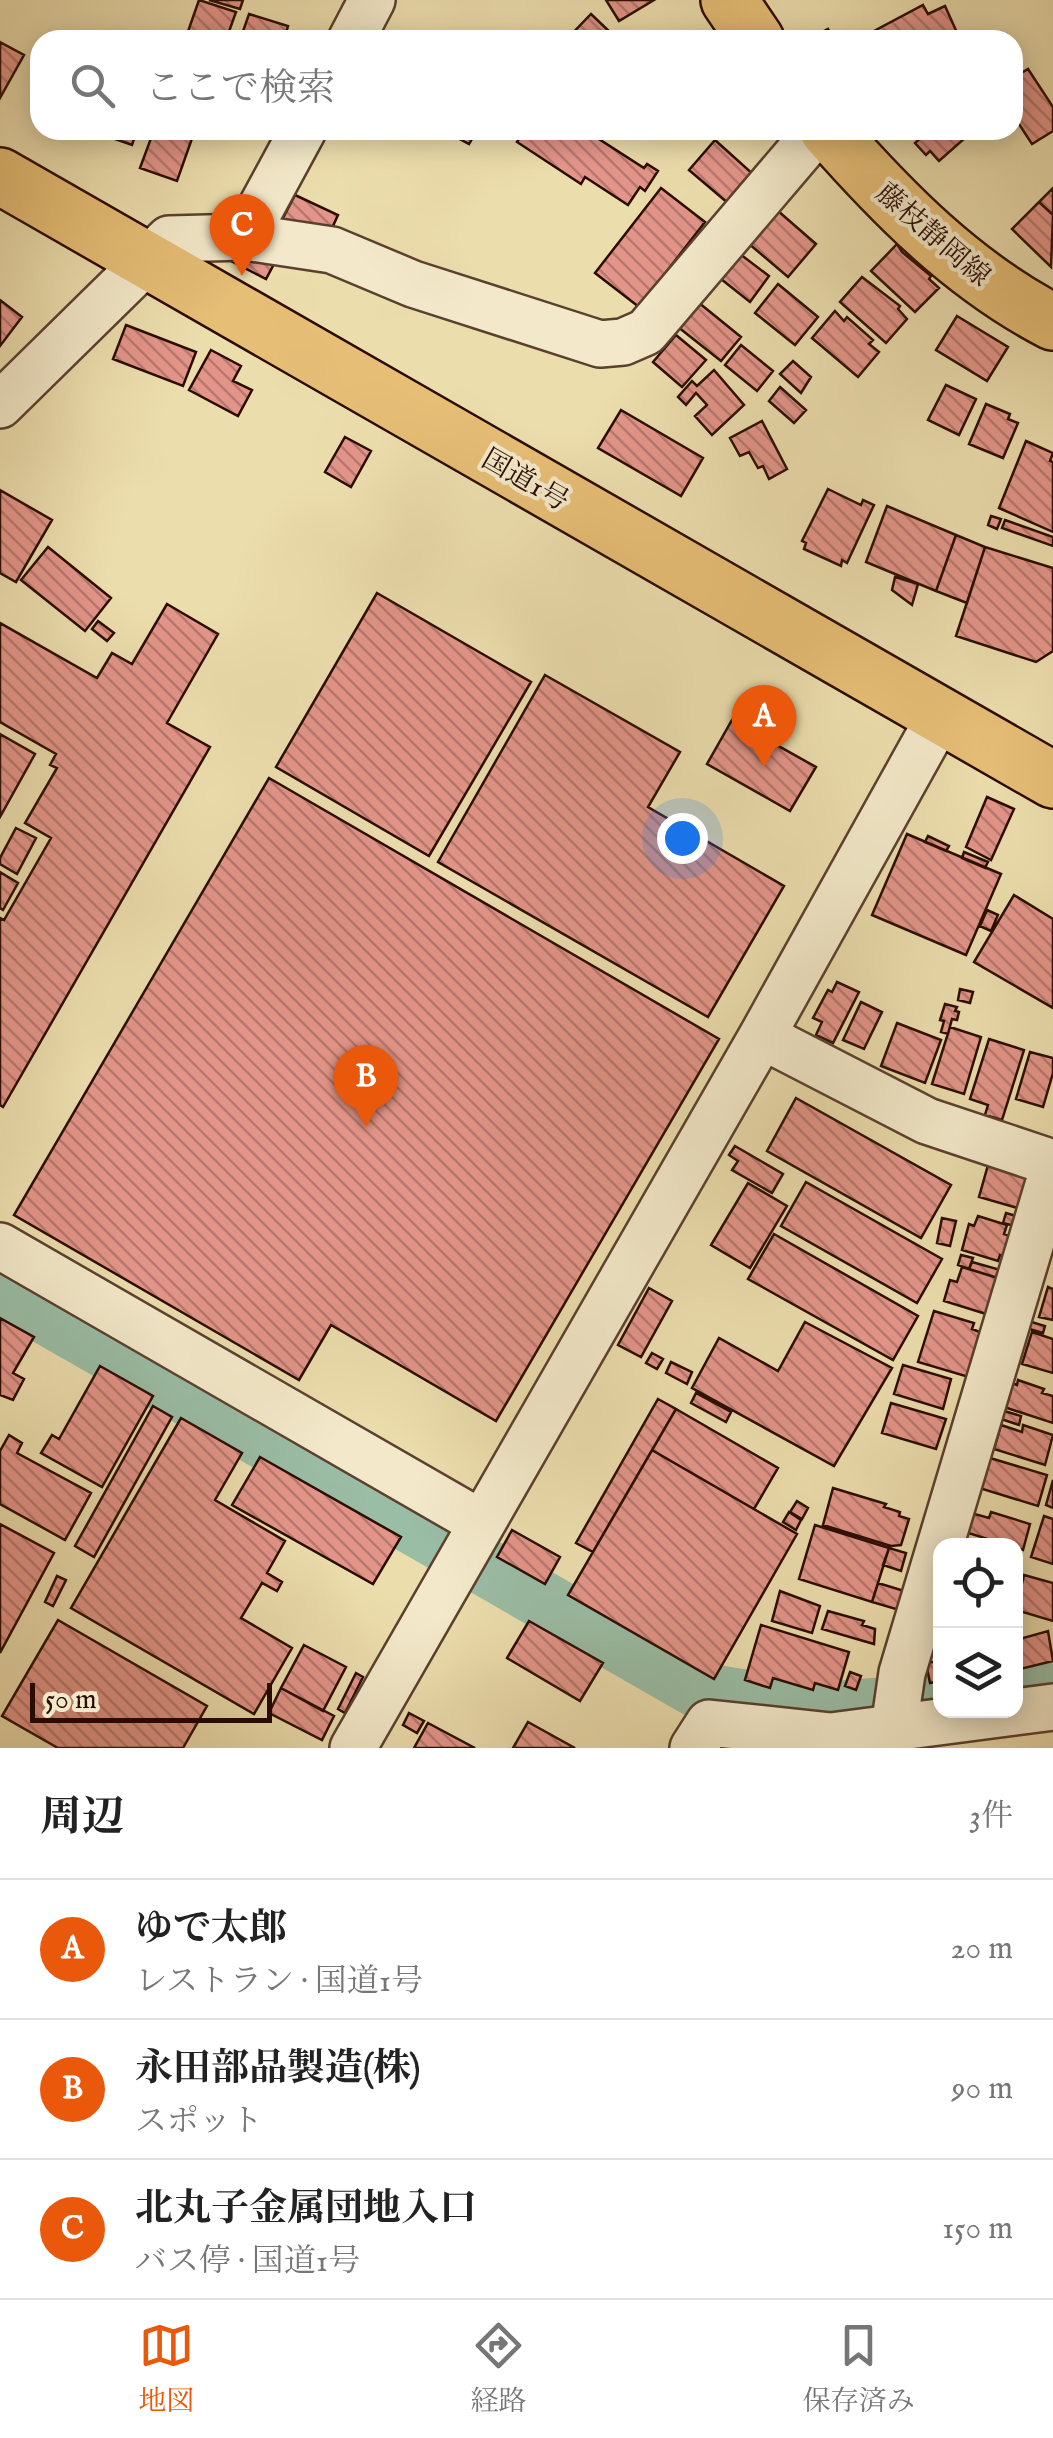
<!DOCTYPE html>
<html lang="ja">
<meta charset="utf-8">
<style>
body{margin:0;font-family:"IM FELL English","Noto Serif JP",serif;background:#f2f2f2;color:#222}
.controls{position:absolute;right:30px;bottom:30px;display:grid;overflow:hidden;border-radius:20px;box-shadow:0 5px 25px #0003}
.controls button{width:90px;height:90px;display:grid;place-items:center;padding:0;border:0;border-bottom:2px solid #e0e0e0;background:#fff;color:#222;font:50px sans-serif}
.scale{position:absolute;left:30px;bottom:25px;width:242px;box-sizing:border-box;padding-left:10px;border:5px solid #2a0c03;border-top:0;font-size:28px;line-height:35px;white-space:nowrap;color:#2a0c03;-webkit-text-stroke:8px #f3e9ca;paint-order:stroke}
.you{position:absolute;left:682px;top:838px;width:35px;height:35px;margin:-25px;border:8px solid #fff;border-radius:50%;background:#1a73e8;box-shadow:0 0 0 15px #1a73e833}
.badge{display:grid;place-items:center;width:65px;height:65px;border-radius:50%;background:#ea580c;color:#fff;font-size:32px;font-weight:700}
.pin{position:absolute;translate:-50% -82px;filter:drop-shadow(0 2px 5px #0008)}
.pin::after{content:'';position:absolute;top:52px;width:35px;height:30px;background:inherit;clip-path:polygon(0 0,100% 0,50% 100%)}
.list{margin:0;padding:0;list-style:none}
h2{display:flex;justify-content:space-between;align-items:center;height:130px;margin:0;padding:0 40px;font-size:42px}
h2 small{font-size:32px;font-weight:400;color:#767676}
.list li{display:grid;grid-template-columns:65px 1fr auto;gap:30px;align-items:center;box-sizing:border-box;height:140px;padding:0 40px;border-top:2px solid #e0e0e0}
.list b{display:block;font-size:38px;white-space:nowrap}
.list p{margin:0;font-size:32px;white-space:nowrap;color:#767676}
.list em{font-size:32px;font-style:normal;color:#767676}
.icon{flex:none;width:55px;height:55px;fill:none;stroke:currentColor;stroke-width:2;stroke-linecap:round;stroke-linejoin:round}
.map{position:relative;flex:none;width:1053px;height:1748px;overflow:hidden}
.search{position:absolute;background:#fff;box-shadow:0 5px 25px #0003;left:30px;right:30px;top:30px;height:110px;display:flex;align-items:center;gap:25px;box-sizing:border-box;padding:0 35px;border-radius:30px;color:#767676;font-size:38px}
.sheet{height:550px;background:#fff}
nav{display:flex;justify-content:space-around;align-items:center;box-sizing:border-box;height:140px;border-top:2px solid #e0e0e0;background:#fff;font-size:28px;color:#767676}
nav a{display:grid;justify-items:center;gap:5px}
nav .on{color:#ea580c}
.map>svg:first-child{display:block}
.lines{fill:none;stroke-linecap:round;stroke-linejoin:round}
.river{stroke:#9abda5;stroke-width:58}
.building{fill:url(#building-back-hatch);stroke:#2a0c03;stroke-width:2.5}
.minor-casing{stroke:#5a402e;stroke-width:50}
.major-casing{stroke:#2a0c03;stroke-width:60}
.highway-casing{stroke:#2a0c03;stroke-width:60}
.minor{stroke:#f3e9ca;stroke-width:45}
.major{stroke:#e6be76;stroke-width:55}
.highway{stroke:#e6be76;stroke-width:55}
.labels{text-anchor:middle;stroke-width:8;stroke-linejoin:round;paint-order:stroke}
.street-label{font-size:28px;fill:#2a0c03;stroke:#f3e9ca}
</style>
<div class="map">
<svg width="1053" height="1748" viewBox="0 0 1053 1748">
<defs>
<pattern id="building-back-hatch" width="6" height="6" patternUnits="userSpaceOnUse" patternTransform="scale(2.5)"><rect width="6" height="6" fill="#e39589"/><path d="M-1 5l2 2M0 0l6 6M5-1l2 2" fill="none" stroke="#b8786e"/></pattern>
</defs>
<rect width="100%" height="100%" fill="#ecddad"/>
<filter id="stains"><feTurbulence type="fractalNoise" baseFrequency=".002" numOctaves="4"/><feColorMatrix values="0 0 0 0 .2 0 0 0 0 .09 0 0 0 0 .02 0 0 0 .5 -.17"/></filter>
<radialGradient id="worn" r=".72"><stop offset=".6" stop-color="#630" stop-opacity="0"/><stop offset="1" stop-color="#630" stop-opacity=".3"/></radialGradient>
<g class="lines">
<path class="river" d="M0 1289 703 1692 822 1711 940 1702
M1016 1693 1053 1679"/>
</g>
<path class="building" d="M199 0 236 12 226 40H185Z
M209 0H243L240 9Z
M606 0H654L619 21Z
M923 5 928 14 945 6 959 37 952 40H857Z
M249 14 288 26 284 40H240Z
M591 14 613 35 608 40H566Z
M828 29 832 36 824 40H807Z
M0 42 24 55 0 98Z
M1028 69 1053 107V131L1032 144 1013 115V78Z
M89 130H137L132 145Z
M154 130H195L177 181 140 168Z
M443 130H477L469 144Z
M525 130H596L602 134 599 139 644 168 647 164 658 171 645 191 640 187 628 205 585 177 581 184 517 142Z
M929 130H974L939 161 930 151 926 155 915 143Z
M715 140 754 175 729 204 689 170Z
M661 188 705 222 639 307 595 273Z
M1053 188V215L1039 202Z
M295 195 338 215 326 241 282 220Z
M1039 202 1053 215 1051 267 1012 229Z
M770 204 816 244 788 277 741 237Z
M897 244 902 252 931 276 929 279 939 288 915 312 871 271Z
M740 254 769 276 750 302 721 279Z
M225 258 275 262 266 279Z
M862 277 900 306 898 309 907 319 886 343 840 302Z
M778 284 818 317 795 345 755 313Z
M693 298 741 337 721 361 673 323Z
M0 300 22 317 0 346Z
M835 311 844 321 847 317 873 340 869 344 879 352 858 377 812 338Z
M957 316 1008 347 987 381 936 350Z
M126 325 196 352 183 386 113 359Z
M676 335 706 360 682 387 653 362Z
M741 345 773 371 757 391 725 365Z
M211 350 241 366 233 381 252 390 238 416 189 390Z
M793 361 811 377 801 393 780 374Z
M714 370 744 405 712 435 695 416 707 405 696 393 686 405 678 397 692 381 697 386Z
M946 385 976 399 959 435 928 420Z
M780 387 806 410 794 423 769 401Z
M986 404 1010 414 1008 419 1018 423 1003 458 969 444Z
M621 410 703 458 681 496 598 448Z
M762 421 787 469 769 479 763 466 758 468 749 452 740 456 730 438Z
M345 437 371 451 351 487 325 472Z
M1026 441 1053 453 1050 461 1053 462V532L999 508Z
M828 489 861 505 863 500 874 505 847 563 842 560 841 566 804 549 806 543 802 541Z
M0 490 52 520 16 582 0 573Z
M887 506 956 535 936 591 866 562Z
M991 516 1001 519 997 529 988 525Z
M1005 520 1053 537V546L1002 528Z
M956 535 985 547 967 603 936 591Z
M48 547 111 598 85 631 21 580Z
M985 547 1053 568V651L1036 662 956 636Z
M895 577 918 584 912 605 892 590Z
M377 593 531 682 429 856 276 767Z
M167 604 218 634 167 723 210 747 3 1107 0 1105V918L4 920 51 838 25 823 57 768 50 765 56 754 0 722V623L97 678 112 653 132 664Z
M98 621 114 633 107 641 92 629Z
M545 675 680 752 648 807 784 886 708 1017 438 862Z
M732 720 816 767 790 811 707 764Z
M0 734 35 754 0 817Z
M269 778 719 1039 496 1421 331 1325 299 1380 14 1215Z
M987 797 1014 809 991 860 966 847Z
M16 828 36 838 17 874 0 864V858Z
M907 834 1001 874 966 955 872 915Z
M928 836 949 846 946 851 925 842Z
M964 852 988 862 985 868 962 858Z
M0 872 18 883 3 910 0 908Z
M1014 895 1053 919V1008L974 962Z
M987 910 998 915 991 931 980 926Z
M837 982 859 992 833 1043 816 1035 822 1022 813 1018 828 990 832 992Z
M960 989 973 992 970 1003 958 1000Z
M861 1002 882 1012 864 1049 843 1040Z
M945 1004 957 1007 955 1011 959 1012 957 1020 952 1019 948 1034 941 1032 944 1021 940 1020Z
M897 1023 941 1040 925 1083 881 1066Z
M950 1027 981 1037 964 1094 932 1084Z
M989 1039 1024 1050 1002 1120 985 1115 988 1105 970 1099Z
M1030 1052 1053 1058V1073L1043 1107 1016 1099Z
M796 1098 951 1185 921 1238 767 1151Z
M735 1146 783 1174 772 1193 732 1170 738 1161 729 1155Z
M988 1165 1037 1178 1028 1211 979 1197Z
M806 1182 942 1259 917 1303 781 1226Z
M748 1183 787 1206 750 1268 711 1245Z
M1006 1213 1026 1219 1023 1228 1003 1223Z
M978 1216 1007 1225 1004 1234 1010 1236 1004 1257 1000 1255 998 1261 962 1250 969 1224 974 1226Z
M942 1218 956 1221 950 1246 937 1243Z
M774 1234 918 1316 893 1360 748 1279Z
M961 1255 973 1258 969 1269 958 1265Z
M972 1262 1004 1271 1001 1279 969 1269Z
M962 1267 1001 1279 996 1317 944 1301 950 1280 957 1282Z
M1048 1287 1053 1289V1320L1039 1317Z
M649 1288 672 1301 641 1357 618 1345Z
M934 1311 974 1323 972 1329 985 1334 972 1378 918 1362Z
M0 1318 34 1337 13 1373 24 1379 13 1400 0 1395Z
M1028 1321 1045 1326 1043 1333 1026 1328Z
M805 1322 892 1368 834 1466 692 1388 719 1338 778 1371Z
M1032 1332 1053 1339V1373L1022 1364Z
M652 1353 663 1359 657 1369 646 1363Z
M671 1362 692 1372 687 1384 666 1373Z
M903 1365 951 1379 943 1409 894 1394Z
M100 1366 153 1396 102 1487 41 1453 52 1435 59 1439Z
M1018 1380 1044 1389 1042 1393 1053 1396V1423L1004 1407 1012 1383 1017 1385Z
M696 1393 731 1412 726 1422 691 1403Z
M658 1399 676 1409 593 1552 576 1543Z
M891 1403 946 1419 936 1449 882 1433Z
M153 1406 172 1417 94 1557 75 1546Z
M676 1409 778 1468 754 1509 652 1450Z
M1001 1410 1021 1416 1019 1425 998 1418Z
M181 1418 242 1453 215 1500 285 1541 267 1573 282 1582 277 1591 262 1583 241 1618 292 1648 254 1714 71 1608Z
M1001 1425 1022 1432 1023 1425 1053 1435 1045 1465 994 1449Z
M9 1435 22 1443 17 1453 91 1493 65 1540 0 1504V1451Z
M652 1450 797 1534 714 1679 568 1595Z
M260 1457 401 1537 373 1584 232 1505Z
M990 1458 1047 1475 1038 1506 976 1487 983 1465 988 1466Z
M1053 1480V1508L1046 1505Z
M833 1488 886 1504 884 1507 900 1512 899 1516 909 1519 901 1545 891 1546 823 1525Z
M797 1501 808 1508 802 1519 790 1512Z
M789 1512 801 1520 796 1530 783 1522Z
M991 1512 1030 1524 1023 1550 965 1532 971 1513 989 1518Z
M1044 1516 1053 1519V1564L1031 1557Z
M0 1524 54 1553 0 1653Z
M815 1525 889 1548 872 1602 799 1579Z
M512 1530 560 1557 545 1584 497 1557Z
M889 1548 906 1553 901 1571 883 1565Z
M1024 1575 1053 1583V1621L1016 1610Z
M57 1576 66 1580 53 1606 45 1602Z
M878 1583 911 1593 906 1612 872 1602Z
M780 1591 820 1606 812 1633 772 1621Z
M828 1611 864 1621 862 1625 875 1629 874 1644 822 1629Z
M58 1620 207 1706 183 1748H58L2 1716Z
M529 1621 603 1663 580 1701 507 1658Z
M761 1625 849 1652 838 1690 815 1683 813 1690 773 1678 770 1688 745 1680Z
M1048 1631 1053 1661 1016 1670V1640Z
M304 1645 346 1667 323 1711 281 1688Z
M940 1661V1681L930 1683 926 1663Z
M850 1672 861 1676 856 1690 845 1686Z
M356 1673 363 1677 345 1713 338 1709Z
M281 1688 334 1716 322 1740 269 1713Z
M409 1713 424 1721 417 1733 403 1725Z
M528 1722 575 1748H513Z
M428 1723 475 1748H414Z"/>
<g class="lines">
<defs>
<path id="minor" d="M351 40 372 0
M245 237 303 130
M0 405 169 239 245 237 332 250 413 284 600 344 623 342 646 332 818 130
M762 1036 927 1121 1053 1163
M0 1246 481 1523
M353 1748 762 1036 940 716
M693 1748 709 1723 831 1736 1053 1707
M891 1748 902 1673 1053 1169"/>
<path id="major" d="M729 0 756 40
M828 130C894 205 964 276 1053 322"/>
<path id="highway" d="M0 176 1053 780"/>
</defs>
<use href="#minor" class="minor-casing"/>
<use href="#major" class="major-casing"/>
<use href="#highway" class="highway-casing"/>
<use href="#minor" class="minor"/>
<use href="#major" class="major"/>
<use href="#highway" class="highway"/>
</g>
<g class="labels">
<g class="street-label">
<text transform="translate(934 234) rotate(41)" y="10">藤枝静岡線</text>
<text transform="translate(526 479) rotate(30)" y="10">国道1号</text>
</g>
</g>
<rect width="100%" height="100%" filter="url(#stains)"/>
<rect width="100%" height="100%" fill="url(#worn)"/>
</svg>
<div class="controls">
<button><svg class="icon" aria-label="locate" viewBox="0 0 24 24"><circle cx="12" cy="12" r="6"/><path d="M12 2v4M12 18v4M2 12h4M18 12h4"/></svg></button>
<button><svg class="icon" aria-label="layers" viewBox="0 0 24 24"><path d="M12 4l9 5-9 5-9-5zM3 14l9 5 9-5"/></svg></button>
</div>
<div class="scale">50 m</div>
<div class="you"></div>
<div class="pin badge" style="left:764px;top:767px">A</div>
<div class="pin badge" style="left:366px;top:1127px">B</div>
<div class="pin badge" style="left:242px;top:276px">C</div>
<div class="search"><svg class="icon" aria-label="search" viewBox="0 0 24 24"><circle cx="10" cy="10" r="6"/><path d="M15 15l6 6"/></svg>ここで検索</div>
</div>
<section class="sheet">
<h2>周辺<small>3件</small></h2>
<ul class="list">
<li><span class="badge">A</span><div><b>ゆで太郎</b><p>レストラン · 国道1号</p></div><em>20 m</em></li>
<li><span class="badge">B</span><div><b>永田部品製造(株)</b><p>スポット</p></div><em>90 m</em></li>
<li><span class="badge">C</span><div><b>北丸子金属団地入口</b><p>バス停 · 国道1号</p></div><em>150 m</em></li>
</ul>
</section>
<nav>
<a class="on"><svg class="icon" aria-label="map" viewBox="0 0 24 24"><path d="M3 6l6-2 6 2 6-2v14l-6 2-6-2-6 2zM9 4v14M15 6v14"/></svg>地図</a>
<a><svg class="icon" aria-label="directions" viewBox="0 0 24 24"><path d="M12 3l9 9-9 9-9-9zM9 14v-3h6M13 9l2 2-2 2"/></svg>経路</a>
<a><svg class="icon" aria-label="saved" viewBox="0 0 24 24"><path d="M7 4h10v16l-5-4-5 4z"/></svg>保存済み</a>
</nav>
